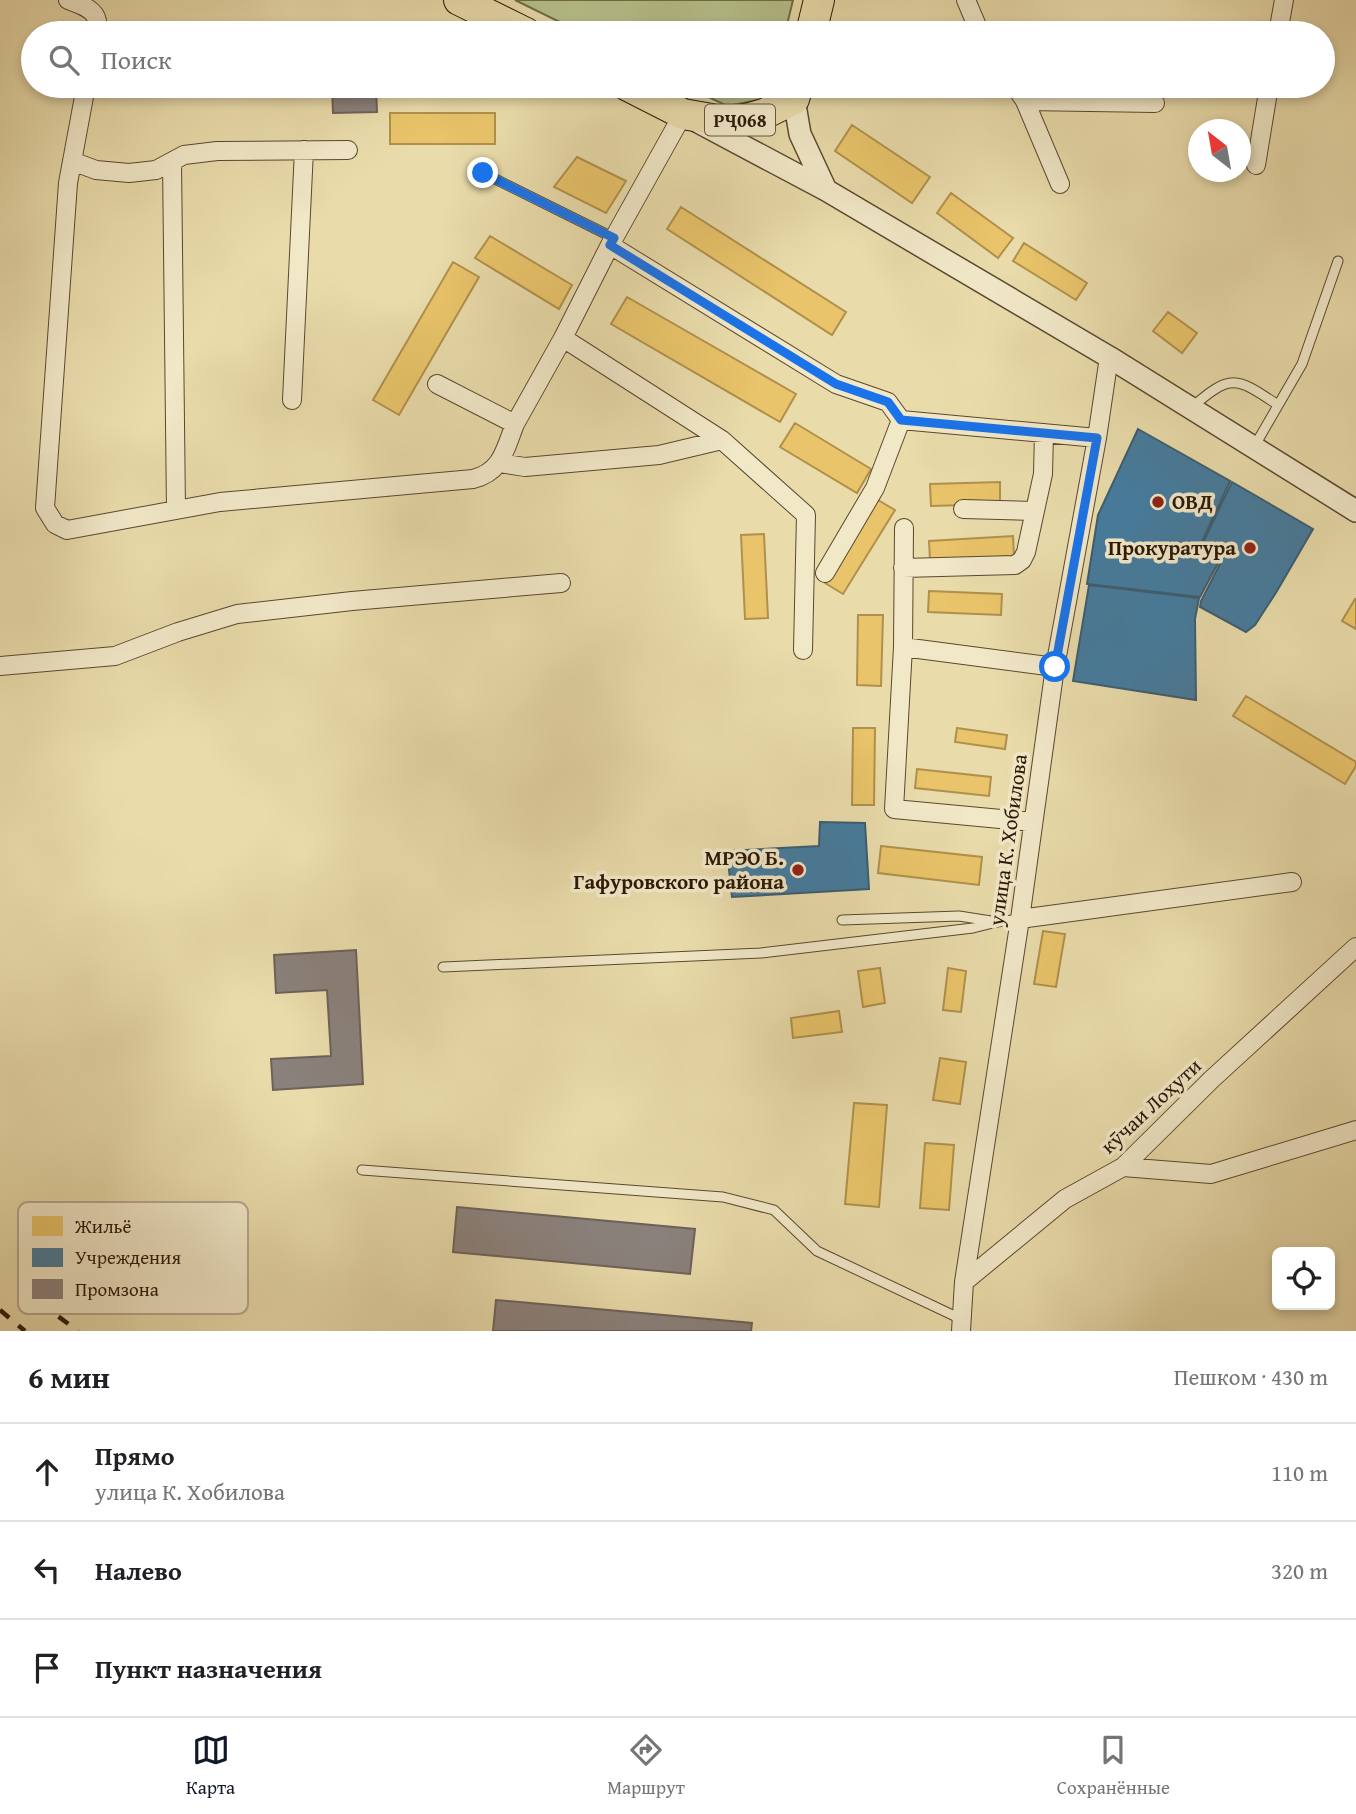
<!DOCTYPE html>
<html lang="ru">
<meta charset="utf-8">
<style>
body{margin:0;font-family:"Gentium Book Plus",serif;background:#f2f2f2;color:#202124}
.controls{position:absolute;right:21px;bottom:21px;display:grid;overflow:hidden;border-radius:10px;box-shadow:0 4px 10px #0003}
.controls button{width:63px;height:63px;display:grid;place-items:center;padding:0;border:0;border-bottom:2px solid #e0e0e0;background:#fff;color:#202124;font:35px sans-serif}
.compass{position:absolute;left:1188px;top:119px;width:63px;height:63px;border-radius:50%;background:#fff;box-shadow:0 4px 10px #0003;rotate:329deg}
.stop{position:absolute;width:21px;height:21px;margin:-16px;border:5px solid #1a73e8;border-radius:50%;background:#fff}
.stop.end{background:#1a73e8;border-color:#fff;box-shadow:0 2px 7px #0008}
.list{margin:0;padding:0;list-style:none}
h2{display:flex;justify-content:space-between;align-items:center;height:91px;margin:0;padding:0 28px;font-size:30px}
h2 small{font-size:23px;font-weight:400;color:#757577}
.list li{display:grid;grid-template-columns:46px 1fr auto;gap:21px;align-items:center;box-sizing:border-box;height:98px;padding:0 28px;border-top:2px solid #e0e0e0}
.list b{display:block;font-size:26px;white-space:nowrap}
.list p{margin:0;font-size:23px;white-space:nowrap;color:#757577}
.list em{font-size:23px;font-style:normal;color:#757577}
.icon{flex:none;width:38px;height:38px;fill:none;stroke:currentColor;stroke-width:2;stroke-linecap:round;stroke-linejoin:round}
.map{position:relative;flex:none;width:1356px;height:1331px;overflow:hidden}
.search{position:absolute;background:#fff;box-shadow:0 4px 10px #0003;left:21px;right:21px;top:21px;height:77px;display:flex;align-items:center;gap:18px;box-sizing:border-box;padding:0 24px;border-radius:38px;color:#757577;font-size:26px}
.sheet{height:385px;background:#fff}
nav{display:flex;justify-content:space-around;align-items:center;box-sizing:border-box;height:98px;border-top:2px solid #e0e0e0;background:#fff;font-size:19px;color:#757577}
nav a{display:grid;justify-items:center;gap:4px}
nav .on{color:#111827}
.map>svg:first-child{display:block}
.green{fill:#b5c08a;stroke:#706c48;stroke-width:2}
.homes{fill:#e9c46a;stroke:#b0904c;stroke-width:2}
.public{fill:#457b9d;stroke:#3d5d70;stroke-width:2}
.industry{fill:#8a817c;stroke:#6e6159;stroke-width:2}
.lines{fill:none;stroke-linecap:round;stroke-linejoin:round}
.service-casing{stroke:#5a482f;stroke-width:11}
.minor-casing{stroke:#5a482f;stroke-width:20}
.tertiary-casing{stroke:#5a482f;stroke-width:24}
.trunk-casing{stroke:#2b1706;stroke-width:32}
.service{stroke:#f1e8c8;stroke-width:9}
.minor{stroke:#f1e8c8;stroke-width:18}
.tertiary{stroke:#f1e8c8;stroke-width:21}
.trunk{stroke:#e9dbaa;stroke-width:30}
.rail{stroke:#2b1706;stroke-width:4.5;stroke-dasharray:12 12;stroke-linecap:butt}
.route{stroke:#1a73e8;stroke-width:9}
.poi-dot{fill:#8f2418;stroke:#f1e8c8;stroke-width:2.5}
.labels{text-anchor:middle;stroke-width:7;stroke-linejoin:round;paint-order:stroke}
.shield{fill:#f1e8c8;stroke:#665640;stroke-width:2}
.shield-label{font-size:19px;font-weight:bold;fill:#2b1706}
.poi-label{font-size:21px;font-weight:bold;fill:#2b1706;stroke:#f1e8c8;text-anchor:end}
.street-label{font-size:21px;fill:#2b1706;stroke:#f1e8c8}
.key{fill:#f1e8c8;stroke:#b6a98e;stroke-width:2}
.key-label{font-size:19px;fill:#2b1706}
</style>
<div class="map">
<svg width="1356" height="1331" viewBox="0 0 1356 1331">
<rect width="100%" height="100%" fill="#e9dbaa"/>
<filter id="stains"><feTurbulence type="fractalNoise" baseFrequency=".00286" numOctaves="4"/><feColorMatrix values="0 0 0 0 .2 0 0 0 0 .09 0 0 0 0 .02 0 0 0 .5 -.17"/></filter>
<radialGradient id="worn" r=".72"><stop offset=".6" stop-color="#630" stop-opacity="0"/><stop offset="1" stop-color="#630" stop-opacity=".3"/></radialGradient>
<path class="green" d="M515 0H793L785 33H582Z
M686 86H772L770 98 727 106Z"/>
<path class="homes" d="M390 113H495V144H390Z
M852 125 930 177 912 203 835 151Z
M577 157 626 181 606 213 554 187Z
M951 193 1013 238 998 258 937 213Z
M681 207 846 312 832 335 667 229Z
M490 236 572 285 559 309 475 258Z
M1024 243 1087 283 1076 300 1013 261Z
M453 262 479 277 399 415 373 400Z
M627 297 796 394 780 422 611 324Z
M1168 312 1197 333 1182 353 1153 331Z
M795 423 871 469 857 493 780 447Z
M1000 482V504L931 506 930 484Z
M878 500 895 510 843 594 825 583Z
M764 534 768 618 745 619 741 535Z
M1013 536 1014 556 930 560 929 541Z
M929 591 1002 594 1001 615 928 612Z
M1355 599H1356V629L1342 621Z
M858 615H883L881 686 857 685Z
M1246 696 1356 762V766L1345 784 1233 716Z
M853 728H875L874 805H852Z
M957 728 1007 735 1005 749 955 742Z
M917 769 991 777 989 796 915 788Z
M881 846 982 857 979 885 878 873Z
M1043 931 1065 934 1056 987 1034 984Z
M880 968 885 1003 863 1007 858 971Z
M948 968 966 971 961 1012 943 1010Z
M839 1011 842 1032 793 1038 791 1018Z
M940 1058 966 1062 960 1104 933 1100Z
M854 1103 887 1105 879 1207 845 1204Z
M925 1143 954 1145 949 1210 920 1208Z"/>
<path class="public" d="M1138 429 1230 481 1198 550 1218 563 1200 597 1087 584 1098 515Z
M1232 482 1313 529 1277 591 1255 625 1246 632 1200 607 1201 601 1221 562 1200 549Z
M1089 585 1199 598 1195 619 1196 700 1073 681Z
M820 822 865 823 869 889 732 897 727 851 819 846Z"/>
<path class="industry" d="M332 86H376L377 112 333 113Z
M356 950 363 1084 273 1090 271 1059 331 1056 327 990 276 993 274 955Z
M457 1207 695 1229 690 1274 453 1252Z
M496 1300 752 1323 751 1331H493Z"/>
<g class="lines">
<defs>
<path id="service" d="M483 173 614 238
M1191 408C1231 373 1236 377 1278 405
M1254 447 1302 364 1338 261
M842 920 959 916 991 921
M443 967 761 953 973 928 997 922 1020 919
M362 1170 723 1197 774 1210 817 1251 961 1319"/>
<path id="minor" d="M68 0C78 4 95 8 97 21 98 25 97 29 96 33
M966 0 980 33
M1278 33 1284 0
M86 86 68 183 45 508 55 524 67 530 220 502 473 479C502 472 505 449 515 424
M1015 86 1025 101 1060 184
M1025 101 1155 103
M683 114 610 245 563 338 722 440 806 515 803 650
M72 161 96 170 129 173 156 170 184 155 217 151 348 150
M172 162 176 510
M1256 165 1269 86
M610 245 836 384 888 402 901 420
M437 384 515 424 563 338
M292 400 304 150
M500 463 525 467 659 455 722 440
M963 509 1035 511
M904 528 903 647 894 809 1033 822
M903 568 1015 565 1022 560 1026 552 1043 474 1044 433
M825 573 875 488 901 420 1097 438
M903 647 1055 667
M0 666 115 656 178 632 237 614 352 601 561 583
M1020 919 1292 882
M1123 1167 1211 1174 1356 1130
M964 1282 1065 1199 1123 1167 1212 1079 1356 947
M961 1331 964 1282 1020 919 1055 667 1097 438 1109 357"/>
<path id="tertiary" d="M794 99 800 134 826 190
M698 122 826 190 1109 357 1356 511"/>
<path id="trunk" d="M459 0 526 33
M811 33 819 0
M628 86 683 114 717 120 734 121 750 118 764 114 794 99 798 86"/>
</defs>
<use href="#service" class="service-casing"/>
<use href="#minor" class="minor-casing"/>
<use href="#tertiary" class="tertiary-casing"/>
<use href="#trunk" class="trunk-casing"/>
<use href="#service" class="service"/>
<use href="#minor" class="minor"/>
<use href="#tertiary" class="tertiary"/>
<use href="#trunk" class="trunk"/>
<path class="rail" d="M20 1288 78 1331
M0 1310 25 1331"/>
</g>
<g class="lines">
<path class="route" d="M483 173 614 238 610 245 836 384 888 402 901 420 1097 438 1055 667"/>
</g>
<g class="poi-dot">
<circle cx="1158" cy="502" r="7"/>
<circle cx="1250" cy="548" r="7"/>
<circle cx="798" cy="870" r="7"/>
</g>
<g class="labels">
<rect class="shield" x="705" y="104.5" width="70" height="31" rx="5"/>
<g class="shield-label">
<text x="740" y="127">РҶ068</text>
</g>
<g class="poi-label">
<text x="1172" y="509" text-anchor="start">ОВД</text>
<text x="1236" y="555">Прокуратура</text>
<text x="784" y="865">МРЭО Б.<tspan x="784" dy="24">Гафуровского района</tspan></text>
</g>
<g class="street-label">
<text transform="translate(1008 840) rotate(-82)" y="7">улица К. Хобилова</text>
<text transform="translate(1151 1106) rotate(-43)" y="7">кӯчаи Лоҳути</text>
</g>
</g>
<rect x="18" y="1202" width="230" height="112" rx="10" class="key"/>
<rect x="32" y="1216" width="31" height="20" fill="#e9c46a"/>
<rect x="32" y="1248" width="31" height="19" fill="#457b9d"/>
<rect x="32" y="1279" width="31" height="20" fill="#8a817c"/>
<g class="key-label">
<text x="75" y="1233">Жильё</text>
<text x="75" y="1264">Учреждения</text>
<text x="75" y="1296">Промзона</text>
</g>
<rect width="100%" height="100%" filter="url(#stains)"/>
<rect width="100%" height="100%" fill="url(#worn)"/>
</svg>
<div class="controls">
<button><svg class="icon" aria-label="locate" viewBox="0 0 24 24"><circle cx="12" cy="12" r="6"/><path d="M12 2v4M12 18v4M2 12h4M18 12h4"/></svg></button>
</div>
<svg class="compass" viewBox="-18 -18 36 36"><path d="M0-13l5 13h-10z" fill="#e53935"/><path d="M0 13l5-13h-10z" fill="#757577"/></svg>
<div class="stop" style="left:1055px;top:667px"></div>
<div class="stop end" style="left:483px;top:173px"></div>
<div class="search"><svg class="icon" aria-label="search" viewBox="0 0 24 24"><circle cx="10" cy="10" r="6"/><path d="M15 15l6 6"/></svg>Поиск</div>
</div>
<section class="sheet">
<h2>6 мин<small>Пешком · 430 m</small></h2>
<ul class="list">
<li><svg class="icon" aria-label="ahead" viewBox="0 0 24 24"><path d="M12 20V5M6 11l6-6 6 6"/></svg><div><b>Прямо</b><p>улица К. Хобилова</p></div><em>110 m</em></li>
<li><svg class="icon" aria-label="left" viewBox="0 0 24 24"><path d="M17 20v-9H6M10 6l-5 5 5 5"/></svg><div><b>Налево</b></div><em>320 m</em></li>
<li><svg class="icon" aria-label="arrive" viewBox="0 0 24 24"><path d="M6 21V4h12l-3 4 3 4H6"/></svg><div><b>Пункт назначения</b></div></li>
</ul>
</section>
<nav>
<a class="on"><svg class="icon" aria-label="map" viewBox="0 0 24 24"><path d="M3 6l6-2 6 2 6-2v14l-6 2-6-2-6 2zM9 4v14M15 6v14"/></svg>Карта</a>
<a><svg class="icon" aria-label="directions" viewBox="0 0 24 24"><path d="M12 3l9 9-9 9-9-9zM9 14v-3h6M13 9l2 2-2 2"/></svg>Маршрут</a>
<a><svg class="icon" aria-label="saved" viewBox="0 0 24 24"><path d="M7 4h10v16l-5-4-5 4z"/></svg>Сохранённые</a>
</nav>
